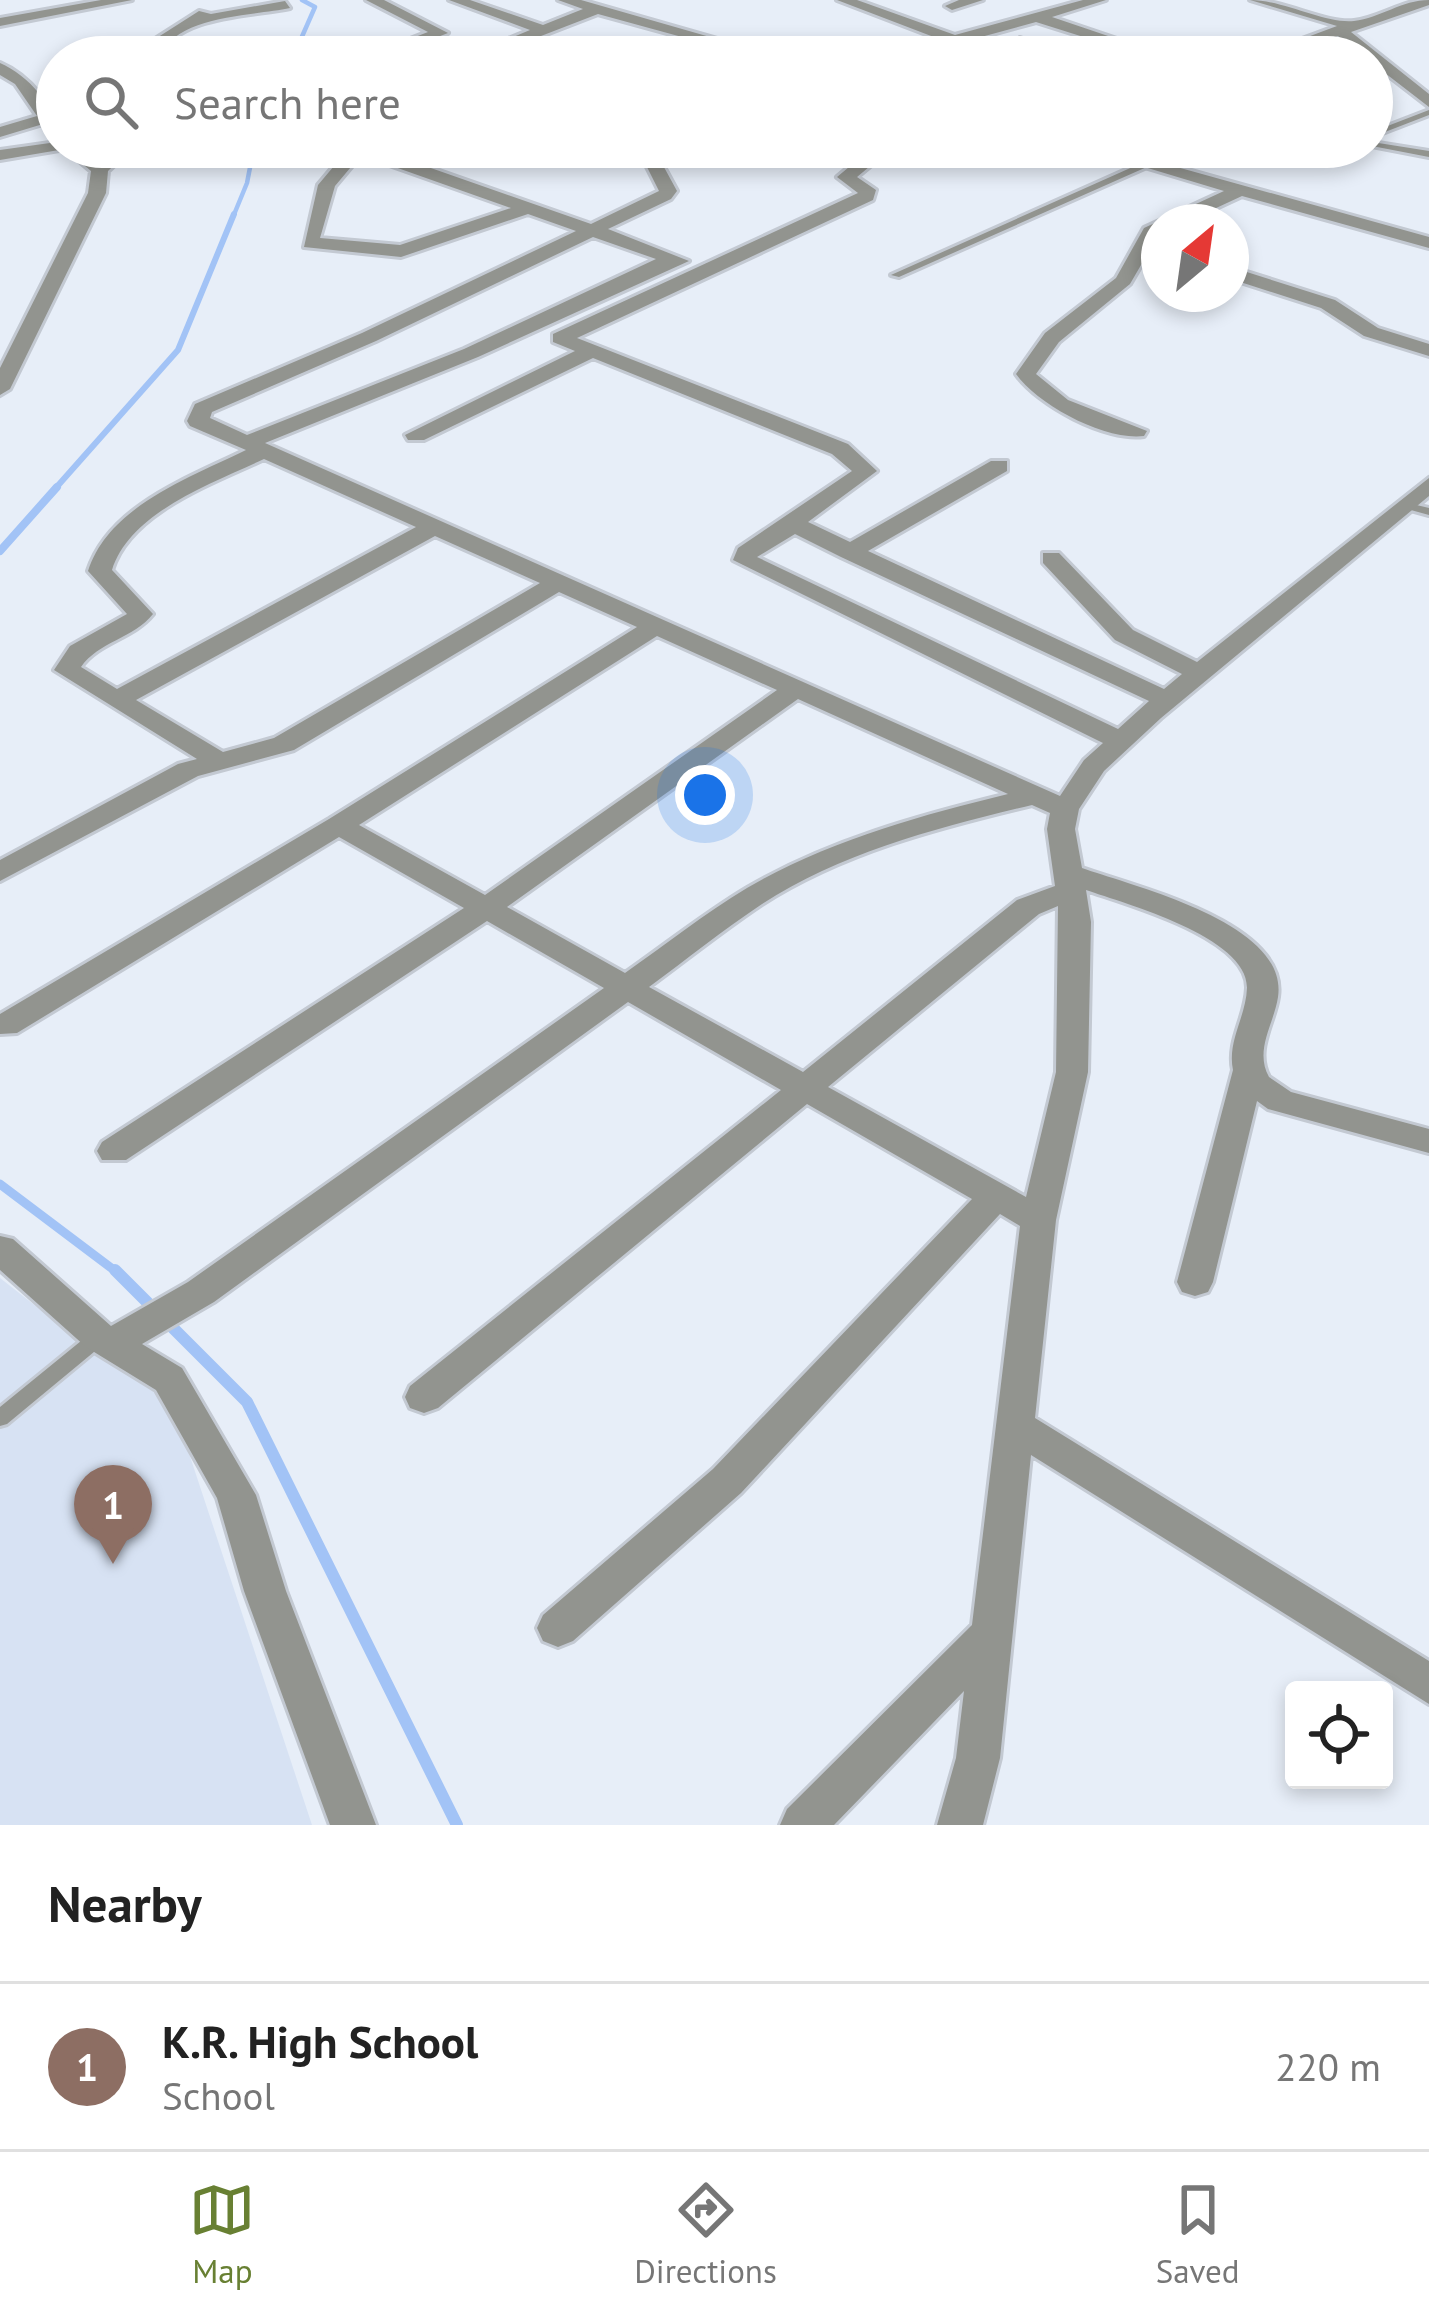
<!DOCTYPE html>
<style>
body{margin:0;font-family:"PT Sans",sans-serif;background:#f6f6f6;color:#222}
.controls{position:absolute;right:36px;bottom:36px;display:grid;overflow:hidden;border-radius:12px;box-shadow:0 6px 18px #0003}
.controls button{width:108px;height:108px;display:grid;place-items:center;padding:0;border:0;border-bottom:3px solid #e0e0e0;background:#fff;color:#222;font:60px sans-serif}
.compass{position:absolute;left:1141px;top:204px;width:108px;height:108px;border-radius:50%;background:#fff;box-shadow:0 6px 18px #0003;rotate:29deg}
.you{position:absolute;left:705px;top:795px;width:42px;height:42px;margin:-30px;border:9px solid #fff;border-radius:50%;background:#1a73e8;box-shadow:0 0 0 18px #1a73e833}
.badge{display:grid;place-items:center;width:78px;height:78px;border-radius:50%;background:#688033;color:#fff;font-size:39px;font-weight:700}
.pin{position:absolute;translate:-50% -99px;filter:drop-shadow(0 3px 6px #0008)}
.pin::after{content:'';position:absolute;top:63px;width:42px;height:36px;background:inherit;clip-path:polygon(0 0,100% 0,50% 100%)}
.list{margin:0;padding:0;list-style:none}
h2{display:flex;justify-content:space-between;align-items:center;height:156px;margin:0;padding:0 48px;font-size:51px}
h2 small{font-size:39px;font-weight:400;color:#767676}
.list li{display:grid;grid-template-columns:78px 1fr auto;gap:36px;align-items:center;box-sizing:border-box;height:168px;padding:0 48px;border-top:3px solid #e0e0e0}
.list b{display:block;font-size:45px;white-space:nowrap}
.list p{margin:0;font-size:39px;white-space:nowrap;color:#767676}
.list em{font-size:39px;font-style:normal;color:#767676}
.icon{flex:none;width:66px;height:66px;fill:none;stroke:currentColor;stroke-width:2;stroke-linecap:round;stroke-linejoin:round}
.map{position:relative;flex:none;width:1429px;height:1825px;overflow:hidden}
.search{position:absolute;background:#fff;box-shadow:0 6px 18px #0003;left:36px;right:36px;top:36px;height:132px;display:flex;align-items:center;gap:30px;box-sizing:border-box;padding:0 42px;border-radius:66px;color:#767676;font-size:45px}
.sheet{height:324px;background:#fff}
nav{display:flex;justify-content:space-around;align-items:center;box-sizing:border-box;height:168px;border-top:3px solid #e0e0e0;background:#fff;font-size:33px;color:#767676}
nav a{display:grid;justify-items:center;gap:6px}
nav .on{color:#688033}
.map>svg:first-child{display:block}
.built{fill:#d7e2f3}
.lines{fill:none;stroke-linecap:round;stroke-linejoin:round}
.stream-far4{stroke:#a2c3f6;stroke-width:4.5}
.stream-far3{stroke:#a2c3f6;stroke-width:6}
.stream-far2{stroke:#a2c3f6;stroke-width:8}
.stream-far1{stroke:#a2c3f6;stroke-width:9}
.stream{stroke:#a2c3f6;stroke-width:12}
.service-casing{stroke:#c3c9d2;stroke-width:6}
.minor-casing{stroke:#c3c9d2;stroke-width:6}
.tertiary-casing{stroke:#c3c9d2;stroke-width:6}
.service{fill:#92948f;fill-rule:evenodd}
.minor{fill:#92948f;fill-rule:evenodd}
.tertiary{fill:#92948f;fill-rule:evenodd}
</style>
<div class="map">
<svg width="1429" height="1825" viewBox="0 0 1429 1825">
<rect width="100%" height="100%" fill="#e7eef8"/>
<path class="built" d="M0 1278 83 1343 172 1402 312 1825H0Z"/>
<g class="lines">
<path class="stream-far4" d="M293 57 315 7 302 0
M233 217 247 183 254 147"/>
<path class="stream-far3" d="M54 490 178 350 234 214"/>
<path class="stream-far2" d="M0 551 57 487"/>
<path class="stream-far1" d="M0 1184 118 1273"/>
<path class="stream" d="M115 1270 247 1402 457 1825"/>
<defs>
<path id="service" d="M497 45 536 55 537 57H525L494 49Z
M1429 110V115L1372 137V132Z
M1372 142 1429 151V157L1372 146Z
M1146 161 1150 164 1149 166 899 277 891 275Z
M1404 502 1429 508V515L1400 507V503Z
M99 1330 106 1332 108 1337 106 1342 7 1424 0 1426V1407L92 1332Z"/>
<path id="minor" d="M366 0H384L448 33 386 57H364L428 32Z
M449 0H470L543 25 583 9 558 0H581L780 57H755L598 14 487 57H465L530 30Z
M837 0H857L955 35 1083 0H1106L1052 17 1170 57H1147L1036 22 970 40 1011 57C990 57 971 45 952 45 929 45 907 57 883 57L939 39Z
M959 0H983L952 10 945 6Z
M1250 0C1284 0 1325 24 1354 21 1380 18 1402 0 1429 0V5L1351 32 1429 94V107L1372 63V57H1364L1338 36 1277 57H1254L1337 26Z
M285 1 290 8C253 16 175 15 160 57H144L152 41 199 11 211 14Z
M1020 38 1064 54 1067 57H1045L1015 45Z
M0 63C28 75 57 107 57 138L43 124 0 137V127L37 116 15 84 0 75Z
M57 142V147H82L100 161 115 147H133L108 171 106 193 10 389 0 395V368L88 193 91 171 65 149 0 160V150Z
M350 147H371L591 224 659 191 637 147H653L677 191 671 199 608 229 689 261 478 357 265 443 1060 796 1084 760 1103 743 733 560 738 548 852 471 832 454 593 358 424 440H408L405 435 575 351 553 342V334L858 193 837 177 855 162 810 147H837L865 154 874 147H893L857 177 876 190 873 200 577 338 848 444 877 471 808 522 850 542 991 461H1007V471L868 551 1164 689 1182 674 1115 640 1043 563V553H1059L1133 630 1197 662 1429 478V496L1161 718 1104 771 1079 809 1075 829 1082 868C1135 887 1289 923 1278 997 1274 1024 1254 1050 1269 1077L1291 1092 1429 1129V1153L1268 1109 1257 1101 1213 1282 1208 1292 1195 1296 1182 1292 1177 1282 1233 1070C1227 1041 1246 1017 1247 988 1248 937 1126 904 1086 890L1091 922 1088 1072 1056 1220 1035 1418 1429 1661V1704L1031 1455 1000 1758 983 1825H937L956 1758 964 1691 834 1825H780L787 1809 972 1625 1020 1226 1000 1214 741 1493 573 1641 558 1647 543 1641 537 1628 543 1615 713 1469 972 1199 807 1104 438 1408 424 1413 410 1408 405 1397 410 1386 781 1090 628 1002 214 1302 142 1344 182 1368 256 1495 286 1591 376 1825H330L244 1591 217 1498 156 1390 86 1347 0 1270V1236L13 1239 111 1326 188 1282 604 988 487 921 126 1160H102L97 1151 102 1142 464 908 339 837 17 1033 0 1034V1014L329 819 637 627 559 592 294 750 198 776 0 881V860L178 764 197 759 54 670 70 646 127 614 88 571C109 506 189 478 246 450L190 426 187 421 195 404 362 333 576 231 528 214 401 257 304 247 318 185ZM361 155 511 208 400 245 320 238 335 186ZM593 237 656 259 464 349 247 435 210 418 212 412 376 341ZM264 459 416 527 117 689 81 667C98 642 134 638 153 614L112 570C130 512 213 483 264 459ZM795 534 841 557 1149 701 1118 729 757 557ZM435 536 540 583 274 738 223 752 136 700ZM657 636 777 690 485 895 359 825ZM798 699 1008 794C918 816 828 841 747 888 705 913 665 945 625 973L507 907ZM1032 805 1050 813 1047 829 1055 886 1017 900 803 1072 649 987C687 959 723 930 762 904 843 852 940 827 1032 805ZM1058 906 1056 1072 1026 1197 828 1087 1039 914Z
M1078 147H1105L1429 237V248L1242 196 1186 222H1159V234L1130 284 1059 342 1036 374 1068 400 1147 431 1144 436C1105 441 1038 405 1016 374L1045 333 1116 278 1144 228 1224 191Z
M1231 267 1335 300 1378 328 1429 344V356L1364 336 1321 308 1231 279Z"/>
<path id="tertiary" d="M101 0H132L0 26V18Z"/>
</defs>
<use href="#service" class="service-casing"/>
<use href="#minor" class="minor-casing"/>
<use href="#tertiary" class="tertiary-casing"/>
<use href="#service" class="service"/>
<use href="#minor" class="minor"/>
<use href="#tertiary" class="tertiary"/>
</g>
</svg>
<div class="controls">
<button><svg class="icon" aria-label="locate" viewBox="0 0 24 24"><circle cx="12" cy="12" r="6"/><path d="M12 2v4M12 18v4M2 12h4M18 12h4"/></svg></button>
</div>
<svg class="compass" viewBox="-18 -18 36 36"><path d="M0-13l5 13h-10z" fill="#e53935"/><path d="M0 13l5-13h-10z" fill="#767676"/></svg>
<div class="you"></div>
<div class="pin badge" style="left:113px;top:1564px;background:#8d6e63">1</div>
<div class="search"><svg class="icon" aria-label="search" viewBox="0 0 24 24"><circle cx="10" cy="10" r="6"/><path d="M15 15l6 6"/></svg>Search here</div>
</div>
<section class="sheet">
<h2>Nearby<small></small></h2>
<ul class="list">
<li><span class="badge" style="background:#8d6e63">1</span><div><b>K.R. High School</b><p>School</p></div><em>220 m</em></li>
</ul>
</section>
<nav>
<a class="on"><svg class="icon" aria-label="map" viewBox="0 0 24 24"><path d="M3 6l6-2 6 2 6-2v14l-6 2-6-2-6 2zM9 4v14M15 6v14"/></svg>Map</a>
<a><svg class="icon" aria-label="directions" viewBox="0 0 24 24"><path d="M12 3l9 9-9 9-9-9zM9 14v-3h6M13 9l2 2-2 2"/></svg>Directions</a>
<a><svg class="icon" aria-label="saved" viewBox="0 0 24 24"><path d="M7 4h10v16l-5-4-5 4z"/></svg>Saved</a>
</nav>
